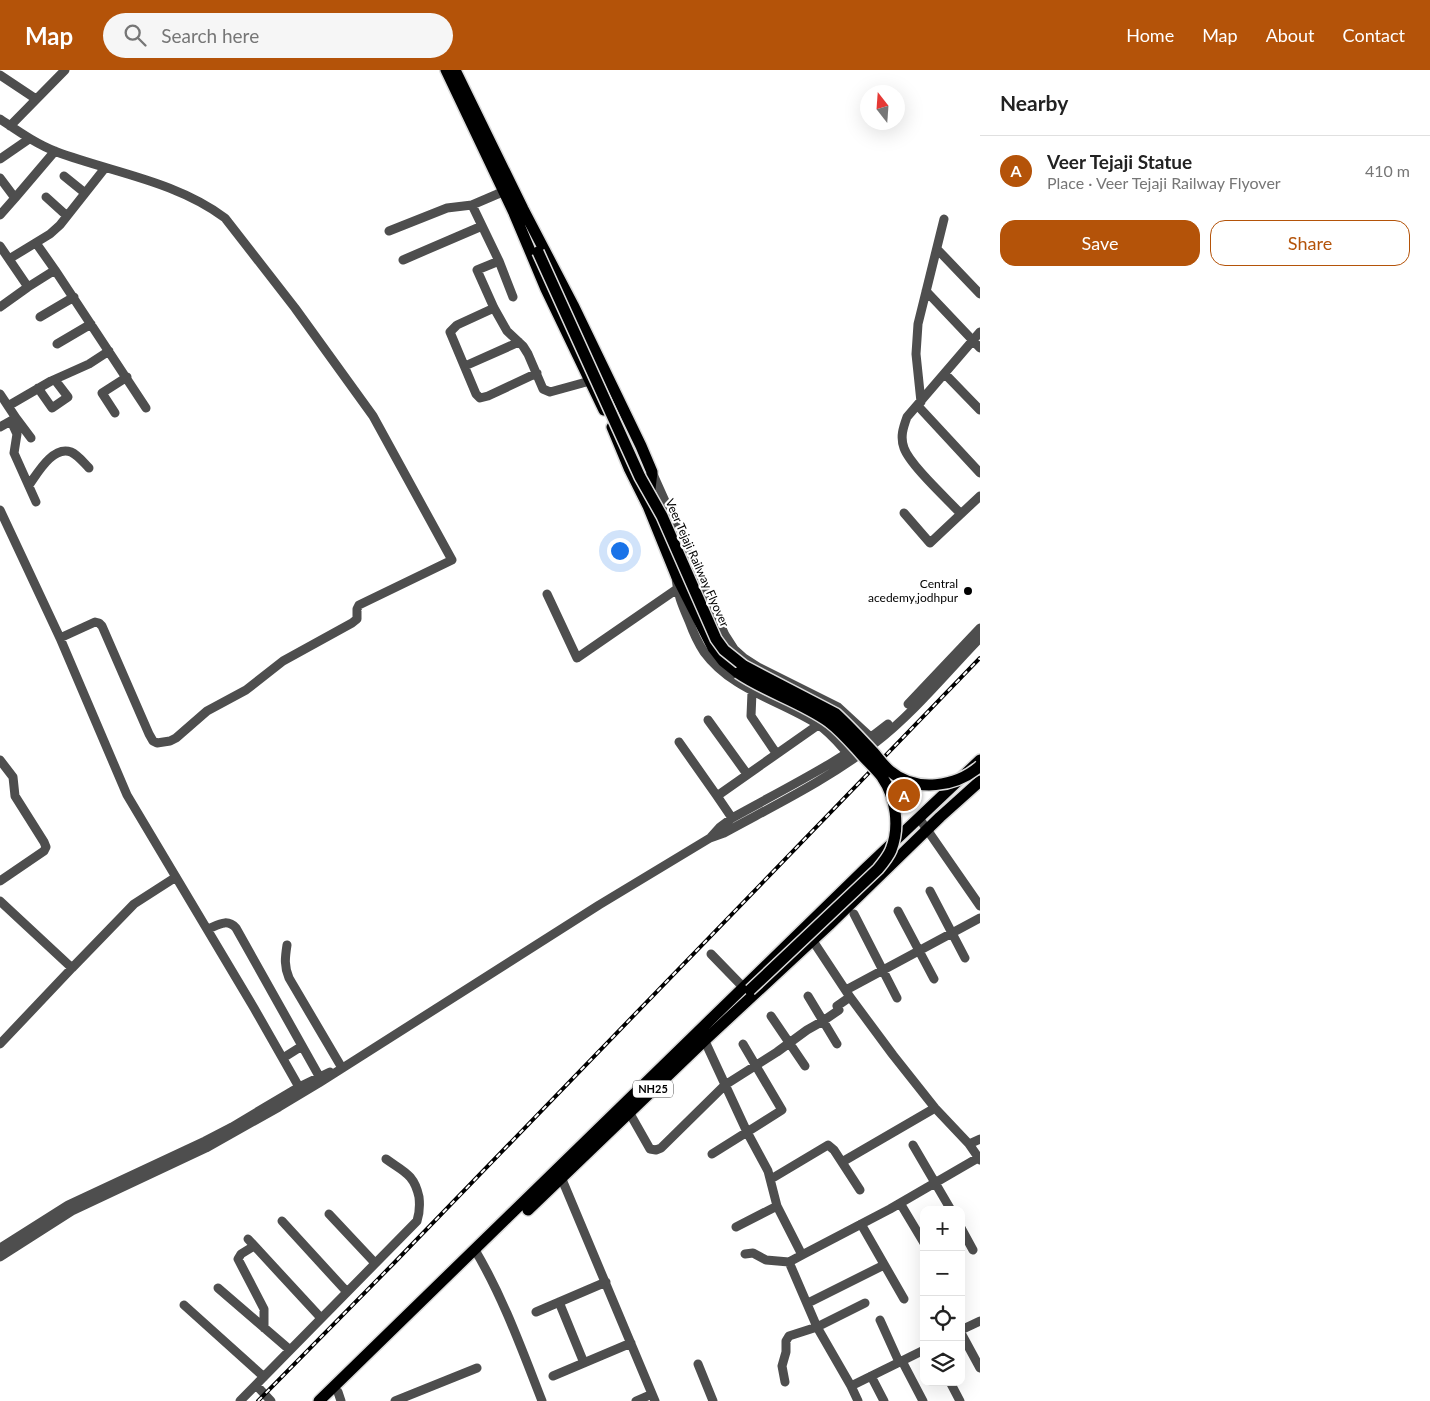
<!DOCTYPE html>
<meta charset="utf-8">
<style>
body{margin:0;font-family:Lato,sans-serif;background:#f6f6f6;color:#222}
.controls{position:absolute;right:15px;bottom:15px;display:grid;overflow:hidden;border-radius:10px;box-shadow:0 5px 20px #0002}
.controls button{width:45px;height:45px;display:grid;place-items:center;padding:0;border:0;border-bottom:1px solid #e0e0e0;background:#fff;color:#222;font:25px sans-serif}
.compass{position:absolute;left:860px;top:15px;width:45px;height:45px;border-radius:50%;background:#fff;box-shadow:0 5px 20px #0002;rotate:343deg}
.you{position:absolute;left:619px;top:480px;width:18px;height:18px;margin:-12px;border:4px solid #fff;border-radius:50%;background:#1a73e8;box-shadow:0 0 0 8px #1a73e833}
.badge{display:grid;place-items:center;width:32px;height:32px;border-radius:50%;background:#b45309;color:#fff;font-size:16px;font-weight:700}
.pin{position:absolute;translate:-50% -50%;border:2px solid #fff;box-shadow:0 1px 5px #0006}
.list{margin:0;padding:0;list-style:none}
h2{display:flex;justify-content:space-between;align-items:center;height:65px;margin:0;padding:0 20px;font-size:21px}
h2 small{font-size:16px;font-weight:400;color:#767676}
.list li{display:grid;grid-template-columns:32px 1fr auto;gap:15px;align-items:center;box-sizing:border-box;height:70px;padding:0 20px;border-top:1px solid #e0e0e0}
.list b{display:block;font-size:19px;white-space:nowrap}
.list p{margin:0;font-size:16px;white-space:nowrap;color:#767676}
.list em{font-size:16px;font-style:normal;color:#767676}
.actions{display:flex;gap:10px;padding:15px 20px}
.actions a{flex:1;padding:11px 0;border:1px solid #b45309;border-radius:15px;text-align:center;font-size:18px;color:#b45309}
.actions .main{background:#b45309;color:#fff}
.icon{flex:none;width:28px;height:28px;fill:none;stroke:currentColor;stroke-width:2;stroke-linecap:round;stroke-linejoin:round}
.map{position:relative;flex:none;width:980px;height:1331px;overflow:hidden}
header{display:flex;align-items:center;gap:30px;box-sizing:border-box;height:70px;padding:0 25px;background:#b45309;color:#fff}
header strong{font-size:24px}
nav{display:flex;gap:28px;margin-inline-start:auto;font-size:18px}
.search{width:350px;height:45px;background:#f6f6f6;display:flex;align-items:center;gap:12px;box-sizing:border-box;padding:0 18px;border-radius:28px;color:#767676;font-size:19px}
main{display:flex}
aside{flex:1;background:#fff}
.map>svg:first-child{display:block}
.lines{fill:none;stroke-linecap:round;stroke-linejoin:round}
.major-casing{stroke:#dbdbdb;stroke-width:14}
.minor{stroke:#4e4e4e;stroke-width:9}
.major{stroke:#000;stroke-width:11}
.rail-casing{stroke:#000;stroke-width:4}
.rail{stroke:#fff;stroke-width:2;stroke-dasharray:5.5;stroke-linecap:butt}
.major-bridge-casing{stroke:#dbdbdb;stroke-width:14;stroke-linecap:butt}
.major-bridge{stroke:#000;stroke-width:11}
.poi-dot{fill:#000;stroke:#fff;stroke-width:2}
.labels{text-anchor:middle;stroke-width:4.5;stroke-linejoin:round;paint-order:stroke}
.shield{fill:#fff;stroke:#4c4c4c;stroke-width:1}
.shield-label{font-size:11px;font-weight:bold;fill:#000}
.street-label{font-size:12px;fill:#000;stroke:#fff}
.poi-label{font-size:12px;fill:#000;stroke:#fff;text-anchor:end}
</style>
<header>
<strong>Map</strong>
<div class="search"><svg class="icon" aria-label="search" viewBox="0 0 24 24"><circle cx="10" cy="10" r="6"/><path d="M15 15l6 6"/></svg>Search here</div>
<nav><a>Home</a><a>Map</a><a>About</a><a>Contact</a></nav>
</header>
<main>
<div class="map">
<svg width="980" height="1331" viewBox="0 0 980 1331">
<rect width="100%" height="100%" fill="#fff"/>
<g class="lines">
<defs>
<path id="major" d="M446 0 514 143 546 219 604 340
M455 0 523 139 573 235 641 376 652 402 649 427
M612 357 629 398 648 436 676 505 713 578 723 591 738 603
M528 1140 705 970 829 855 940 747 980 711
M319 1331 865 799 980 690"/>
</defs>
<use href="#major" class="major-casing"/>
<path class="minor" d="M0 5 36 29
M0 49C18 61 36 74 57 82 114 103 175 111 225 148L295 238 373 346 452 490 359 535 357 539V549L352 553 283 591 246 620 207 641 176 668 170 671 157 673 153 671 149 664 102 556 99 553 95 552 60 568
M10 56 65 0
M0 89 29 69
M64 106 85 123
M0 108 15 128 0 145
M46 127 67 146
M15 128 55 81
M472 135 499 191 477 200 494 238 507 261 523 276 528 284 543 319 550 322 590 311
M389 161 447 138 472 135 500 123
M36 173 55 200
M0 176 28 217 55 200 146 338
M937 179 980 224
M9 189 50 164 60 155 105 98
M403 190 482 156
M499 191 513 227
M926 221 980 278
M0 237 28 217
M494 238 457 255 450 262 476 324 480 328 488 326 537 303
M40 247 74 227
M57 274 91 254
M465 296 519 272
M945 304 980 340
M38 318 52 338 68 327 55 310
M0 324 8 336 51 311 89 294 109 281
M921 332 916 284 918 254 944 149
M918 336 980 403
M115 343 102 323 127 307
M16 348 31 368
M11 351 17 364 14 383 36 432
M0 357 16 348 8 336
M652 402 725 565 734 579 744 588 758 597 838 637 876 672
M29 415C37 404 53 375 71 382 78 385 84 393 89 398
M0 440 60 568 127 725 254 938 299 1017
M904 443 930 473 980 426
M961 444C947 429 910 395 904 378 900 367 903 358 907 347L980 262
M676 507C677 524 683 537 689 551 693 562 698 573 704 582 732 620 779 630 817 654 830 662 840 675 850 686
M547 524 577 588 677 519
M752 622 751 646 776 683
M908 634 980 558
M708 650 747 704
M679 672 717 726
M0 690 13 707 15 726 44 772 46 777 44 781 0 811
M732 748 717 726 818 655
M919 748 980 836
M711 767 720 757 732 748C784 719 842 691 888 654
M930 821 965 888
M0 831 72 898 134 834 176 807
M898 841 934 909
M854 844 897 928
M208 859C218 855 227 848 236 858L319 1006
M813 871 850 927 893 985 935 1038 969 1074 980 1090
M287 875C285 888 284 896 289 908L342 998
M711 884 744 918
M846 920 980 848
M808 926 837 974
M771 946 805 996
M703 967 747 1062 768 1101 777 1136 802 1185 789 1192 817 1257 851 1316 924 1280
M0 974 72 898
M283 988 302 976
M629 1042 650 1079 656 1080 661 1078 725 1015 777 982 807 960 823 951 839 940 837 936 850 927
M969 1074 980 1069
M913 1075 951 1140
M712 1084 782 1040 743 974
M842 1092 935 1038
M561 1107 655 1331
M771 1109 828 1075 834 1080 860 1120
M900 1133 924 1173
M329 1144 375 1193
M282 1151 347 1222
M861 1154 904 1229
M736 1157 777 1136
M961 1158 973 1180
M248 1169 321 1248
M254 1176 241 1184 238 1189 264 1239V1258
M0 1178 68 1135 205 1071 232 1057 299 1017 330 1002
M475 1180C503 1227 522 1280 542 1331
M745 1184 753 1183 766 1190 789 1192
M802 1185 890 1139 978 1088
M0 1187 72 1141 206 1078 279 1037 319 1013 599 835 710 768 724 763C775 735 829 709 875 673 913 644 947 602 980 568
M218 1218 290 1280
M559 1232 584 1293
M808 1233 884 1195
M184 1235 264 1307
M536 1242 606 1212
M880 1250 899 1292
M961 1260 980 1251
M961 1263 980 1298
M902 1291 923 1331
M698 1294 713 1331
M553 1306 631 1273
M871 1306 884 1331
M785 1312 782 1296 786 1282V1271L789 1266 817 1257 865 1233
M950 1312 960 1331
M256 1315 271 1331
M851 1316 858 1331
M338 1322 341 1331
M240 1331 417 1151C420 1142 420 1136 419 1127 414 1104 404 1102 386 1089
M395 1331 477 1298
M636 1331 652 1324"/>
<use href="#major" class="major"/>
<defs>
<path id="rail" d="M258 1331 394 1193 980 588"/>
</defs>
<use href="#rail" class="rail-casing"/>
<use href="#rail" class="rail"/>
<defs>
<path id="major-bridge" d="M538 182 640 407 662 446 716 569 724 580 744 596 836 644C849 656 862 670 874 683 879 689 884 696 890 701 916 723 956 717 980 696
M738 603C766 622 801 632 829 652 841 661 851 673 861 684 868 692 876 699 882 707 896 727 900 757 891 780 888 787 883 793 878 799L750 920"/>
</defs>
<use href="#major-bridge" class="major-bridge-casing"/>
<use href="#major-bridge" class="major-bridge"/>
</g>
<circle class="poi-dot" cx="968" cy="521" r="5"/>
<g class="labels">
<rect class="shield" x="633" y="1010.5" width="40" height="17" rx="4"/>
<g class="shield-label">
<text x="653" y="1023">NH25</text>
</g>
<g class="street-label">
<text transform="translate(697 493) rotate(66)" y="4">Veer Tejaji Railway Flyover</text>
</g>
<g class="poi-label">
<text x="958" y="518">Central<tspan x="958" dy="14">acedemy,jodhpur</tspan></text>
</g>
</g>
</svg>
<div class="controls">
<button>+</button>
<button>−</button>
<button><svg class="icon" aria-label="locate" viewBox="0 0 24 24"><circle cx="12" cy="12" r="6"/><path d="M12 2v4M12 18v4M2 12h4M18 12h4"/></svg></button>
<button><svg class="icon" aria-label="layers" viewBox="0 0 24 24"><path d="M12 4l9 5-9 5-9-5zM3 14l9 5 9-5"/></svg></button>
</div>
<svg class="compass" viewBox="-18 -18 36 36"><path d="M0-13l5 13h-10z" fill="#e53935"/><path d="M0 13l5-13h-10z" fill="#767676"/></svg>
<div class="you"></div>
<div class="pin badge" style="left:904px;top:725px">A</div>
</div>
<aside>
<h2>Nearby<small></small></h2>
<ul class="list">
<li><span class="badge">A</span><div><b>Veer Tejaji Statue</b><p>Place · Veer Tejaji Railway Flyover</p></div><em>410 m</em></li>
</ul>
<div class="actions"><a class="main">Save</a><a>Share</a></div>
</aside>
</main>
